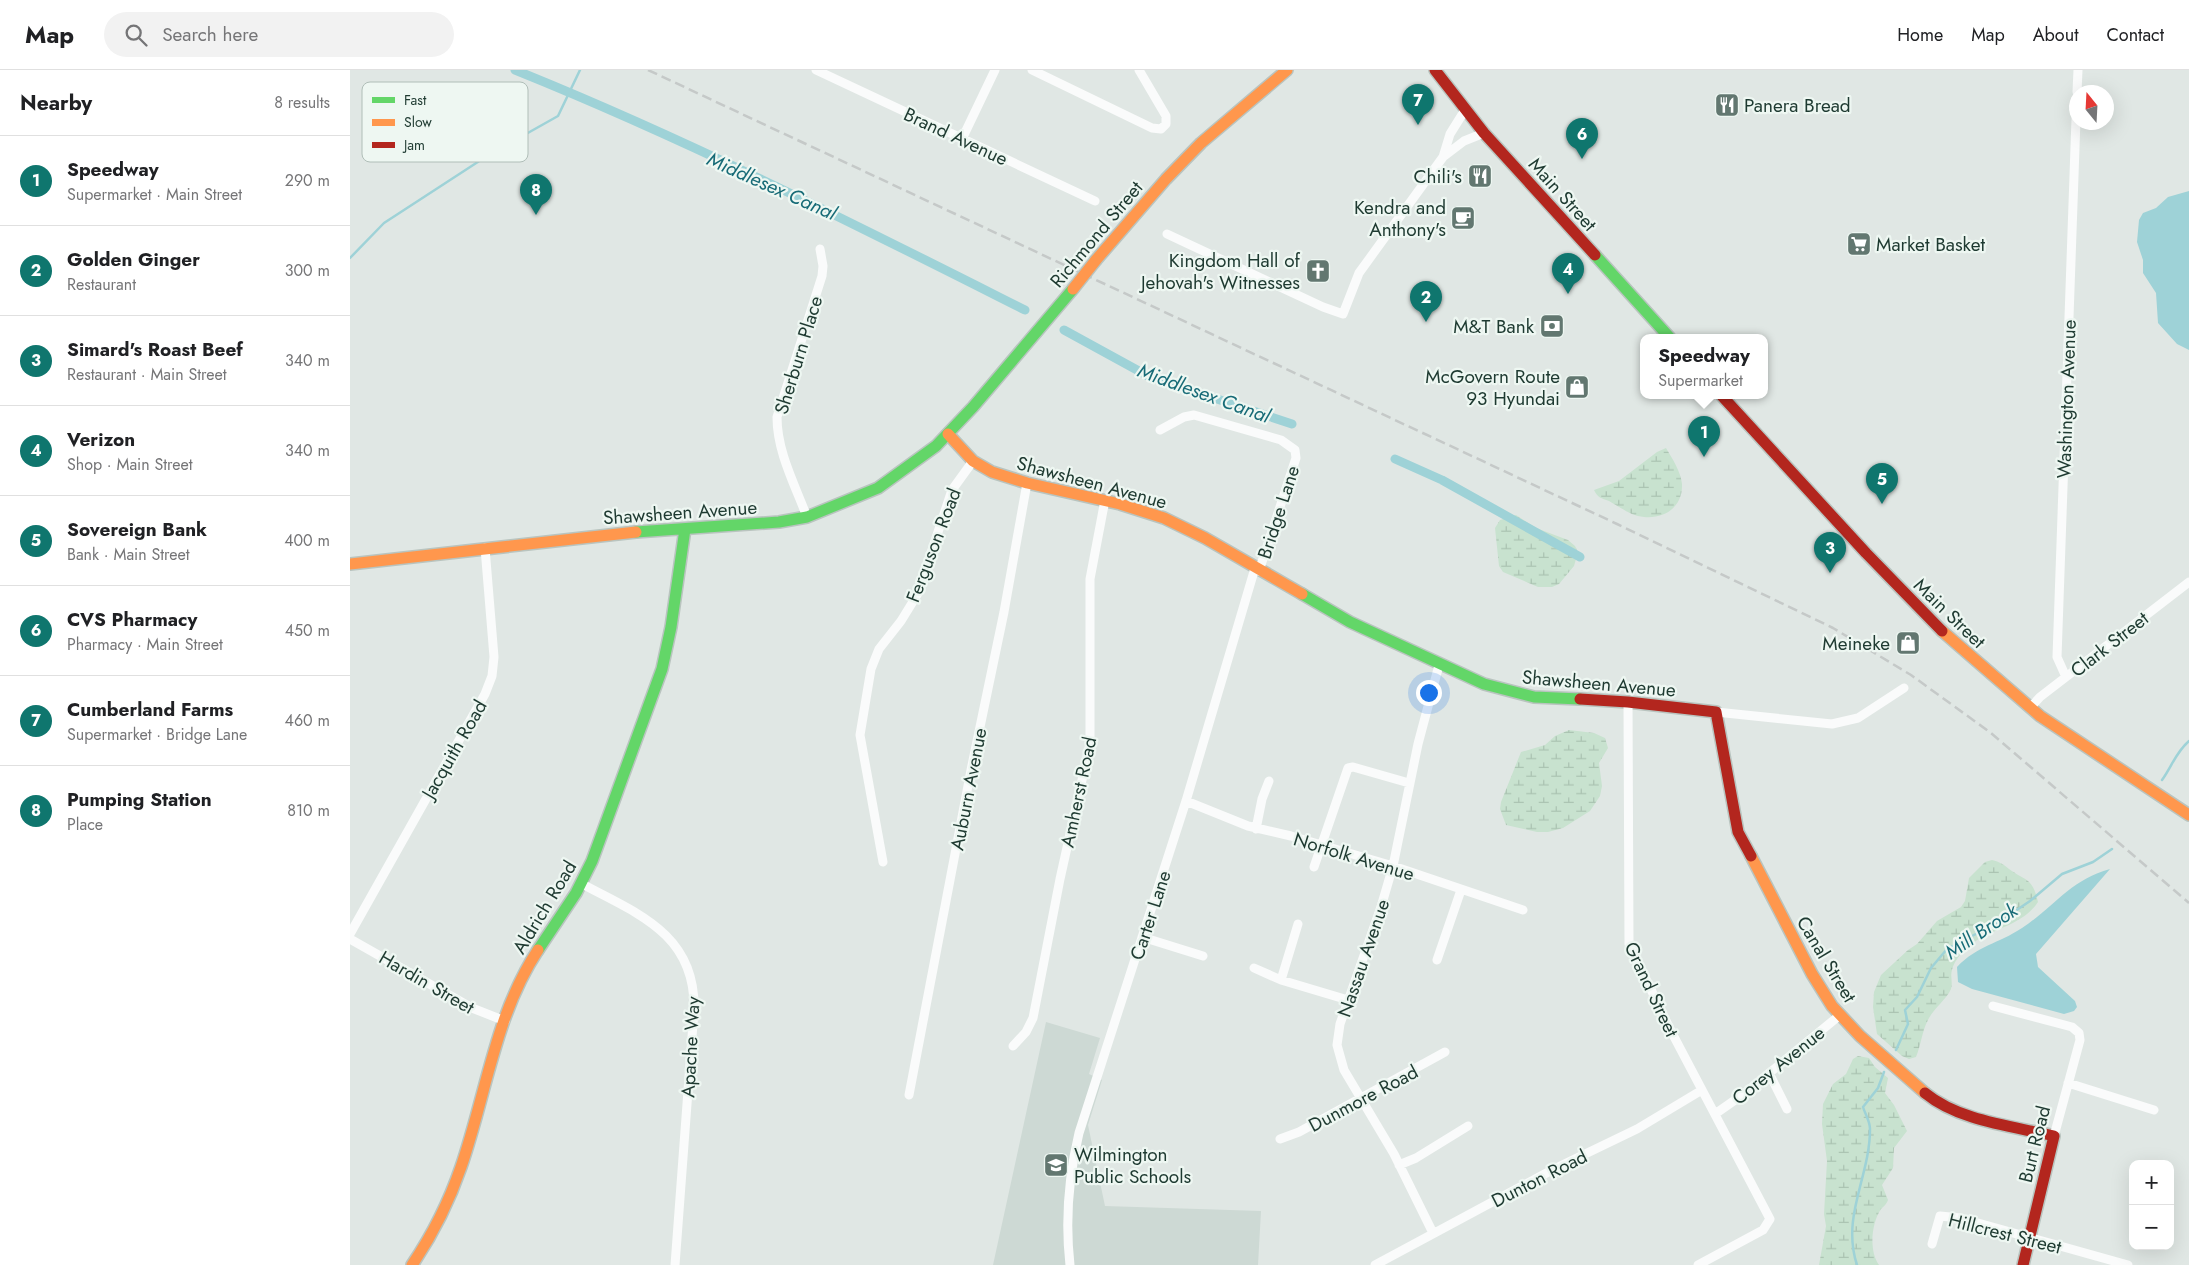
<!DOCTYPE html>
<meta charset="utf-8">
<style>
body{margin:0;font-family:Jost,sans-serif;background:#f2f2f2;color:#202124}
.controls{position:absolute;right:15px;bottom:15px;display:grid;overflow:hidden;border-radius:10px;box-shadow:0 5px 20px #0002}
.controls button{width:45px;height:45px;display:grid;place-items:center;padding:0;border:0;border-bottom:1px solid #e0e0e0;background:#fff;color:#202124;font:25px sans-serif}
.compass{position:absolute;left:1719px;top:15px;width:45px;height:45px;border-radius:50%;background:#fff;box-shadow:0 5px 20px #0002;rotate:342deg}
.you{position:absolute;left:1078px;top:622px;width:18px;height:18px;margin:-12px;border:4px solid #fff;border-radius:50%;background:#1a73e8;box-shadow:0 0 0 8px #1a73e833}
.badge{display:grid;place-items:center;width:32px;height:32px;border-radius:50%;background:#0f766e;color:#fff;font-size:16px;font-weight:700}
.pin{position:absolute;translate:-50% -41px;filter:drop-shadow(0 1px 2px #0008)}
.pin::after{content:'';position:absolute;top:26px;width:18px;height:15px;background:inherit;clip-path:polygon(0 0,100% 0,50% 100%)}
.popup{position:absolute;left:1290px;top:264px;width:128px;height:65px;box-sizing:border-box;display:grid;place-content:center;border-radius:10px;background:#fff;filter:drop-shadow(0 1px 4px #0005);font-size:16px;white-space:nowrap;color:#757577}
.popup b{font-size:19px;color:#202124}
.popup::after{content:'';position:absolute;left:50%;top:100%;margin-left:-10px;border:10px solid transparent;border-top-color:#fff}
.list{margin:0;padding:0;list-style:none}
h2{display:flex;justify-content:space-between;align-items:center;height:65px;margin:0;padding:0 20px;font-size:21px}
h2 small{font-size:16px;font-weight:400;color:#757577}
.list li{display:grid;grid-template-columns:32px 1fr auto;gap:15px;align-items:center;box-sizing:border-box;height:90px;padding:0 20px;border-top:1px solid #e0e0e0}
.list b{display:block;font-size:19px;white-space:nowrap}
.list p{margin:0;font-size:16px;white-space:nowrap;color:#757577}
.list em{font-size:16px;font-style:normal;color:#757577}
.icon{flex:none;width:28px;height:28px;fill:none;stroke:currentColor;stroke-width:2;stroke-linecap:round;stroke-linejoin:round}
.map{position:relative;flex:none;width:1839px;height:1195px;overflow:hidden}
header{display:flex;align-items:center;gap:30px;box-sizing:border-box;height:70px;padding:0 25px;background:#fff;border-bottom:1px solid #e0e0e0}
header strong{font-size:24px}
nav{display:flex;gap:28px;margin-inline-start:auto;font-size:18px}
.search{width:350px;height:45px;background:#f2f2f2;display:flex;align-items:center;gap:12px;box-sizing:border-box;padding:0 18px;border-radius:28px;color:#757577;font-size:19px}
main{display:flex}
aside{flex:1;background:#fff}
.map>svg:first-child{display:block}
.built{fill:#cdd9d4}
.wetland{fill:url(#wetland-marsh)}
.water{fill:#9ed2d7}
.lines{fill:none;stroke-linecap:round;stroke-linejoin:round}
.stream{stroke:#9ed2d7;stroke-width:2.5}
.canal{stroke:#9ed2d7;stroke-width:9}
.fast-casing{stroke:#b9c4bf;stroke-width:14}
.slow-casing{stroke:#b9c4bf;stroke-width:14}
.jam-casing{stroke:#b9c4bf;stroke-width:14}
.street{stroke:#fafbfb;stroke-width:9}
.fast{stroke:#63d668;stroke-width:11}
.slow{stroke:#ff974d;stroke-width:11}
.jam{stroke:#b3261e;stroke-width:11}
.rail{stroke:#c5c9c8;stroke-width:2.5;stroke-dasharray:10 5;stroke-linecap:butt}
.slow-bridge-casing{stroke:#b9c4bf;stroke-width:14;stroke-linecap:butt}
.slow-bridge{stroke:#ff974d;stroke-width:11}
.labels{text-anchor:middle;stroke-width:4.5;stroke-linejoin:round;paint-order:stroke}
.poi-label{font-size:19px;fill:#1e3a31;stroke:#eef7f2;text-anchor:end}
.street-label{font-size:19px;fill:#1e3a31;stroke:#eef7f2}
.water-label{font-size:20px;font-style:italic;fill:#176b77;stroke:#eef7f2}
.key{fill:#eef7f2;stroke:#b0beb8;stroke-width:1}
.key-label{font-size:14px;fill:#1e3a31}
</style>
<header>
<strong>Map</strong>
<div class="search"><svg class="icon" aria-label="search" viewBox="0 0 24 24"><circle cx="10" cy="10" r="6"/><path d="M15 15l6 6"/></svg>Search here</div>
<nav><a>Home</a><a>Map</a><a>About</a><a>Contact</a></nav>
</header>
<main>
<aside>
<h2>Nearby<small>8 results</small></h2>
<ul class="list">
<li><span class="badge">1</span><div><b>Speedway</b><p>Supermarket · Main Street</p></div><em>290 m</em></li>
<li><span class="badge">2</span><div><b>Golden Ginger</b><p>Restaurant</p></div><em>300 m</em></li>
<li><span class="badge">3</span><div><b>Simard's Roast Beef</b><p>Restaurant · Main Street</p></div><em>340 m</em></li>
<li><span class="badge">4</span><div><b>Verizon</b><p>Shop · Main Street</p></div><em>340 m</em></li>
<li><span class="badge">5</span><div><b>Sovereign Bank</b><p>Bank · Main Street</p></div><em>400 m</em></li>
<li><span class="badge">6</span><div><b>CVS Pharmacy</b><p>Pharmacy · Main Street</p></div><em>450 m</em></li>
<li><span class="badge">7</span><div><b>Cumberland Farms</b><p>Supermarket · Bridge Lane</p></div><em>460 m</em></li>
<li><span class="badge">8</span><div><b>Pumping Station</b><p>Place</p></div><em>810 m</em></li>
</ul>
</aside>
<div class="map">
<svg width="1839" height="1195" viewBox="0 0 1839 1195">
<defs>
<pattern id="wetland-marsh" width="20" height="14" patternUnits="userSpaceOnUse" patternTransform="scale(1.25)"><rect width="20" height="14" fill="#c8e2cf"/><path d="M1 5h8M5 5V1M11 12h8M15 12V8" fill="none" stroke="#abc3b2"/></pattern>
</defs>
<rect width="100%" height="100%" fill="#e0e7e4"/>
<path class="built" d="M696 952 750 968 739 1004 752 1010 738 1055 755 1136 911 1141 908 1195H643Z"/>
<path class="wetland" d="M1316 378C1322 388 1331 402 1332 414 1333 436 1316 449 1294 447 1281 446 1270 437 1259 431 1251 428 1248 428 1244 420L1269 411 1307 382Z
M1166 445 1186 458 1218 470 1225 476 1228 482 1224 496 1209 514 1202 517H1188L1153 502 1149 496 1145 458 1150 450Z
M1219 660 1244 663 1255 668 1258 678 1249 693 1252 716 1250 726 1240 741 1213 758 1198 762H1187L1156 755 1150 739 1151 732 1171 682 1195 675 1205 666Z
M1642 790C1650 792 1653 794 1659 799 1677 812 1682 807 1688 832 1673 855 1644 858 1623 873 1615 878 1604 890 1602 900 1600 906 1603 912 1601 919 1597 929 1583 939 1578 950 1572 961 1571 975 1566 987L1559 989 1552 986 1527 964 1523 937 1524 922 1531 905 1558 880 1567 874 1587 851 1611 837 1615 831 1619 808 1635 792Z
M1508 986 1519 988 1525 997 1538 1008 1535 1023 1544 1035 1557 1061 1544 1078 1543 1098 1532 1115 1538 1130C1536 1135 1534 1136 1531 1139 1521 1154 1519 1181 1529 1195H1469L1476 1156 1474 1144 1477 1091 1472 1054 1473 1034 1483 1014 1496 1004 1503 989Z"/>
<path class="water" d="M1839 121V280L1827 274 1808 253 1806 223 1793 203V190L1787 172 1789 150 1793 143 1806 138 1818 127Z
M1760 799 1686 884 1688 897 1725 931 1727 937 1724 941 1714 944 1622 919 1608 912 1607 897C1628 875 1648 874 1672 858 1704 837 1720 810 1760 799Z"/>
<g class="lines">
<path class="stream" d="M0 188 34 153 137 86 208 46 230 0
M1812 710C1822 696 1826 682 1839 671
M1546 980 1558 954 1555 940 1567 927 1581 898 1597 879 1649 852 1680 831 1712 804 1743 792 1762 779
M1507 1195C1491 1146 1520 1107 1520 1059 1520 1051 1515 1044 1513 1037L1528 1018 1534 1002"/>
<path class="canal" d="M165 0C339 70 508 156 675 240
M714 260 798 306 942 354
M1045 389 1092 410 1230 487"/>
<defs>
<path id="fast" d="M1245 185 1320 268
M286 462 429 452 457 447 528 418 586 376 623 337 723 219
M952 524 1000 552 1134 614 1184 627 1230 629
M188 880 226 823 242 791 312 599 321 557 335 459"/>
<path id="slow" d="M746 190 816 109 851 73 937 0
M598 364 623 391 642 402 677 413 770 434 814 448 855 468 952 524
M0 494 286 462
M1592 561 1690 646 1839 745
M1401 786 1462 904 1482 936 1510 966 1575 1023
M62 1195C83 1164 99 1132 111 1097 136 1025 145 945 188 880"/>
<path id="jam" d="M1085 0 1134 63 1245 185
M1372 326 1516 483 1592 561
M1230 629 1278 632 1366 642 1388 762 1401 786
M1575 1023C1609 1051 1662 1056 1704 1066L1673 1195"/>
</defs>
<use href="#fast" class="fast-casing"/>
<use href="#slow" class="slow-casing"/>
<use href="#jam" class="jam-casing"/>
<path class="street" d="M466 0 745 131
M682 0 802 58 811 59 816 54V46L789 0
M1727 22 1728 0
M612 69 645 0
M1093 87 1100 64 1115 40
M817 164 973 237 993 244 1009 203 1093 87 1114 71 1134 63
M810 360 834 347 844 345 931 370 945 380 946 388 909 501
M457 447C445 415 427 382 427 347L472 206 473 196 470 179
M1716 607 1707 587 1726 49
M1278 632 1279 874 1321 961 1420 1149 1413 1160 1348 1195
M1680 638 1690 627 1839 512
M1366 642 1482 654 1508 648 1554 618
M836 731 898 756 941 766 1043 796 1173 840
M906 759 912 729 919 711
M533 792 510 665 521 599 529 579 551 551 567 525 602 420 623 391
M964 797 998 698 1003 697 1059 713
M232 814C289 844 346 865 344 940L325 1195
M0 864 135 624 142 606 144 587 135 478
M792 867 853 886
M0 869 122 938 155 951
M1087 890 1111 820
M904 898 931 910 998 930
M931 910 948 854
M1643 936 1722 957 1729 963 1730 970 1704 1066
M663 976 676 962 683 948 710 809 740 674V509L755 430
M1419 1003 1437 1039
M1718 1013 1804 1040
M559 1025 621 700 654 542 677 413
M1365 1044 1395 1023 1490 945
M930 1069 949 1062 1095 982
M1049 1095 1066 1088 1118 1056
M1083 1163 1044 1084 994 1000 987 975 990 954 1031 837 1043 796 1068 674 1089 595
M1582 1174 1590 1146 1610 1148 1778 1195
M720 1195C715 1151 719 1105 729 1063L836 731 905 498
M1025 1195 1202 1100 1287 1059 1352 1020"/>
<use href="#fast" class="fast"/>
<use href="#slow" class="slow"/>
<use href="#jam" class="jam"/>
<path class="rail" d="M298 0 1267 454 1483 558 1561 605 1641 663 1839 833"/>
<defs>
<path id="slow-bridge" d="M723 219 746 190"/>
</defs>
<use href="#slow-bridge" class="slow-bridge-casing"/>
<use href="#slow-bridge" class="slow-bridge"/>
</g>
<defs>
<symbol id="restaurant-square" viewBox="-11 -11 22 22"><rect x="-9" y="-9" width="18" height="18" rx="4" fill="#627770" stroke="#eef7f2"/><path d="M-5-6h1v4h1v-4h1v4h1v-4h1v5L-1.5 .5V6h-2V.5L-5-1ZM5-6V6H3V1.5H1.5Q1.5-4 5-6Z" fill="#fff"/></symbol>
<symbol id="cafe-square" viewBox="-11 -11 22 22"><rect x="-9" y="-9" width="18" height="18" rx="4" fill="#627770" stroke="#eef7f2"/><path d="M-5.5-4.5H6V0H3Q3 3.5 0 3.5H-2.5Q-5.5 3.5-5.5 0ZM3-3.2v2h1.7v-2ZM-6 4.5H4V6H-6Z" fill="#fff"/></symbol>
<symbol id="supermarket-square" viewBox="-11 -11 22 22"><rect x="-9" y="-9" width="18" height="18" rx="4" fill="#627770" stroke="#eef7f2"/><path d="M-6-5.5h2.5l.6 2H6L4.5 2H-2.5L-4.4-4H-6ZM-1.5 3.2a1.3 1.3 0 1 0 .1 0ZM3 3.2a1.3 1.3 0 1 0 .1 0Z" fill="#fff"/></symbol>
<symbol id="church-square" viewBox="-11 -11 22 22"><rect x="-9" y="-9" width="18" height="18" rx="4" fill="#627770" stroke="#eef7f2"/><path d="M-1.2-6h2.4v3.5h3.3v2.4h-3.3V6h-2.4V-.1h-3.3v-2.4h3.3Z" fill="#fff"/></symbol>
<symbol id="bank-square" viewBox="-11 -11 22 22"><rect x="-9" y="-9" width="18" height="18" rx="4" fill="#627770" stroke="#eef7f2"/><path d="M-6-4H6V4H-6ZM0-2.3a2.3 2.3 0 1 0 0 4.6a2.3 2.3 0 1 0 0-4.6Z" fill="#fff"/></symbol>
<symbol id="shop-square" viewBox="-11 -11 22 22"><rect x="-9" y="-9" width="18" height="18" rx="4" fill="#627770" stroke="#eef7f2"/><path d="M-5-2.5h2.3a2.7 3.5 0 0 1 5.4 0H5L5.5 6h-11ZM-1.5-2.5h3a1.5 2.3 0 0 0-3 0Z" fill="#fff"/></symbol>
<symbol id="school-square" viewBox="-11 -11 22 22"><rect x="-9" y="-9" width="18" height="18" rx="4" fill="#627770" stroke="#eef7f2"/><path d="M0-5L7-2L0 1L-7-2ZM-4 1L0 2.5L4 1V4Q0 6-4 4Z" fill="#fff"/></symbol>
</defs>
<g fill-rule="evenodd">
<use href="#restaurant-square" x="1363" y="21" width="28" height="28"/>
<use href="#restaurant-square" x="1116" y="92" width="28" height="28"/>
<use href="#cafe-square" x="1099" y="134" width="28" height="28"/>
<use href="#supermarket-square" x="1495" y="160" width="28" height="28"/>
<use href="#church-square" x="954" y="187" width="28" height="28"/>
<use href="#bank-square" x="1188" y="242" width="28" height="28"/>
<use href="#shop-square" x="1213" y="303" width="28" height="28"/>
<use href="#shop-square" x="1544" y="559" width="28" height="28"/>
<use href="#school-square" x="692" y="1081" width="28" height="28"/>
</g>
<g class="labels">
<g class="poi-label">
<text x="1394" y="42" text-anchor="start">Panera Bread</text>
<text x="1112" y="113">Chili's</text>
<text x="1096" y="144">Kendra and<tspan x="1096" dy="22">Anthony's</tspan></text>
<text x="1526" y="181" text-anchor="start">Market Basket</text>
<text x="950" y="197">Kingdom Hall of<tspan x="950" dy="22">Jehovah's Witnesses</tspan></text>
<text x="1184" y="263">M&amp;T Bank</text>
<text x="1210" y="313">McGovern Route<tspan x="1210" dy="22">93 Hyundai</tspan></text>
<text x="1540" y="580">Meineke</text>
<text x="724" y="1091" text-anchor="start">Wilmington<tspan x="724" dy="22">Public Schools</tspan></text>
</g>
<g class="street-label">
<text transform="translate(606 66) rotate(25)" y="7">Brand Avenue</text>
<text transform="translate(1213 124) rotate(48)" y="7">Main Street</text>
<text transform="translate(746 164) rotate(-50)" y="7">Richmond Street</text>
<text transform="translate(448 285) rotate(-73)" y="7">Sherburn Place</text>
<text transform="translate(1716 329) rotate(-88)" y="7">Washington Avenue</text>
<text transform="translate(742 412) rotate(15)" y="7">Shawsheen Avenue</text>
<text transform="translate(330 442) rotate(-4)" y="7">Shawsheen Avenue</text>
<text transform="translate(928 442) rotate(-72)" y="7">Bridge Lane</text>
<text transform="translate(583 475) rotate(-69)" y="7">Ferguson Road</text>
<text transform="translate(1600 543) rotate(44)" y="7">Main Street</text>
<text transform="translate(1759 574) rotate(-38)" y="7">Clark Street</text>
<text transform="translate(1249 613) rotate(5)" y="7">Shawsheen Avenue</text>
<text transform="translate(104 679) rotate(-60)" y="7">Jacquith Road</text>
<text transform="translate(618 719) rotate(-79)" y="7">Auburn Avenue</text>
<text transform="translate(728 722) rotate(-78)" y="7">Amherst Road</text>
<text transform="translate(1004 786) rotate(17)" y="7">Norfolk Avenue</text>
<text transform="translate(194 837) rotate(-59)" y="7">Aldrich Road</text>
<text transform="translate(800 845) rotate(-72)" y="7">Carter Lane</text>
<text transform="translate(1013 888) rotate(-71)" y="7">Nassau Avenue</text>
<text transform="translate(1477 889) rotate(59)" y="7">Canal Street</text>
<text transform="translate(77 912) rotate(30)" y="7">Hardin Street</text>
<text transform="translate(1302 919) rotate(65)" y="7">Grand Street</text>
<text transform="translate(340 977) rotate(-87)" y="7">Apache Way</text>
<text transform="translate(1428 995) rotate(-39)" y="7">Corey Avenue</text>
<text transform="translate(1013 1028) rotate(-28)" y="7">Dunmore Road</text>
<text transform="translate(1684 1074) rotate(-76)" y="7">Burt Road</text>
<text transform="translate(1189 1108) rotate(-27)" y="7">Dunton Road</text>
<text transform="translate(1655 1163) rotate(14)" y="7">Hillcrest Street</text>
</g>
<g class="water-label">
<text transform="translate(422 116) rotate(24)" y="7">Middlesex Canal</text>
<text transform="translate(854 323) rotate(20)" y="7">Middlesex Canal</text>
<text transform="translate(1631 861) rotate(-34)" y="7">Mill Brook</text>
</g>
</g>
<rect x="12" y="12" width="166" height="80" rx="8" class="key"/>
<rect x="22" y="27" width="23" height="6" fill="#63d668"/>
<rect x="22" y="49" width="23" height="7" fill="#ff974d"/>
<rect x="22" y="72" width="23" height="6" fill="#b3261e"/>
<g class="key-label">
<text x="54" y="35">Fast</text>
<text x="54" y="57">Slow</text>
<text x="54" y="80">Jam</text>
</g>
</svg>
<div class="controls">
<button>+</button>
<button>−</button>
</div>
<svg class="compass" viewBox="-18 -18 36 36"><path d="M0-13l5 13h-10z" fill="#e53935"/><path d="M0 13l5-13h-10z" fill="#757577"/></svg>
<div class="you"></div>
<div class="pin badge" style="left:1354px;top:387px">1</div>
<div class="popup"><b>Speedway</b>Supermarket</div>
<div class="pin badge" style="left:1076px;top:252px">2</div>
<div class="pin badge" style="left:1480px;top:503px">3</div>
<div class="pin badge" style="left:1218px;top:224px">4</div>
<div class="pin badge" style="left:1532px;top:434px">5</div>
<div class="pin badge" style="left:1232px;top:89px">6</div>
<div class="pin badge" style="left:1068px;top:55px">7</div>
<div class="pin badge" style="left:186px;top:145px">8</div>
</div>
</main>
